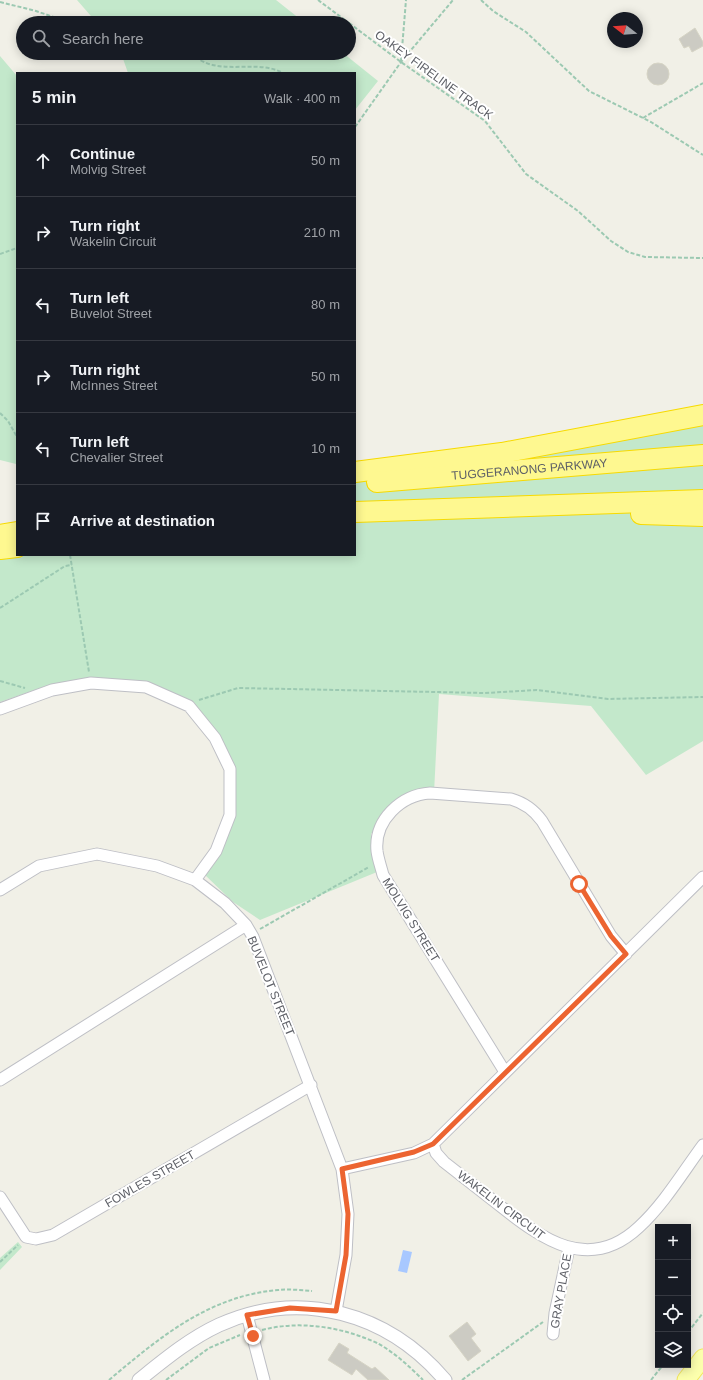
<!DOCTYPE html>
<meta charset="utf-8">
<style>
body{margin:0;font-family:Helvetica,sans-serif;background:#20242c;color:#f1f3f6}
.controls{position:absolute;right:12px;bottom:12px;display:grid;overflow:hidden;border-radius:0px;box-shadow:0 2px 10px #0003}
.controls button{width:36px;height:36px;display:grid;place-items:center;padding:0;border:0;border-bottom:1px solid #363941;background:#171b24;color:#f1f3f6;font:20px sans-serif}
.compass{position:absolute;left:607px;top:12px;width:36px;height:36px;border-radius:50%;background:#171b24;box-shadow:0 2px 10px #0003;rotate:287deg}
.stop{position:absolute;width:12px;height:12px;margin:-9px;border:3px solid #ec6431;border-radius:50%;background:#fff}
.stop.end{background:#ec6431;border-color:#fff;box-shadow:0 1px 4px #0008}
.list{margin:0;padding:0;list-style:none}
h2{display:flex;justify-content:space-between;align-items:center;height:52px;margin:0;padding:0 16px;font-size:17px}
h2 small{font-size:13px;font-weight:400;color:#9ea1a6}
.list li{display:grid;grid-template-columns:26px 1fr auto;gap:12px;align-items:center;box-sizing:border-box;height:72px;padding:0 16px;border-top:1px solid #363941}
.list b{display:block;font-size:15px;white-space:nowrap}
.list p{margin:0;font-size:13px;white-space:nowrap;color:#9ea1a6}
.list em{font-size:13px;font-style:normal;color:#9ea1a6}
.icon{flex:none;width:22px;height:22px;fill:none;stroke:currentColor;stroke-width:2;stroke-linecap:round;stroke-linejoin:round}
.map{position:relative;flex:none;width:703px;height:1380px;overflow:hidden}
.search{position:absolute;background:#171b24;box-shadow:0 2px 10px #0003;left:16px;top:16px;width:340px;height:44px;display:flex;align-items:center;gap:10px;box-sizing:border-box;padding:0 14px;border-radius:22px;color:#9ea1a6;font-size:15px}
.panel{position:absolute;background:#171b24;box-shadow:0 2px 10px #0003;left:16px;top:72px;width:340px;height:484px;border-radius:0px}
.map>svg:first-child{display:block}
.green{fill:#c3e8cb}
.water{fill:#a8c8ff}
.building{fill:#cccbc3;stroke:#d6d4c5}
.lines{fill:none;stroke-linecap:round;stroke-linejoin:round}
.minor-casing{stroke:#bebfc5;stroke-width:13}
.tertiary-casing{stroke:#bebfc5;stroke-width:15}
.primary-casing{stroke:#f4e75d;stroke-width:19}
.motorway-casing{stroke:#f7da00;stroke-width:22}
.path{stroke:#9cc9b2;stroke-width:2;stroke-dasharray:4 2;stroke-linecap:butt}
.minor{stroke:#fff;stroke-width:11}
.tertiary{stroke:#fff;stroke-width:13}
.primary{stroke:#fcffad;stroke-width:17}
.motorway{stroke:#fef890;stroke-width:20}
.route{stroke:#ec6431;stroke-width:5}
.labels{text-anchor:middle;stroke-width:4;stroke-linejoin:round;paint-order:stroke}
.street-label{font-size:12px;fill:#5e6067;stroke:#fff}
</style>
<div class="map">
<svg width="703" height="1380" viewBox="0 0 703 1380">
<rect width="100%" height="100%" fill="#f1f0e7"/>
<path class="green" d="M77 0H276L305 23H97Z
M121 53H343L378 81 355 110V73H128Z
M0 56 17 76 16 464 0 460Z
M703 420V741L646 775 591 706 439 694 434 793 393 808 371 834 377 872 260 920 233 902 205 875 220 852 233 768 190 704 91 679 49 685 0 702V559L25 555H355V483L389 473Z
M18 1242 22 1247 0 1270V1258Z"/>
<path class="water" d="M403 1250 412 1252 407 1273 398 1271Z"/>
<path class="building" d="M695 28 703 42V46L692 52 689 46 684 48 679 39Z
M647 74a11 11 0 1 1 22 0a11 11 0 1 1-22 0Z
M467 1322 476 1334 471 1338 481 1351 468 1361 449 1336Z
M339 1343 349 1349 347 1353 372 1369 375 1367 389 1380H368L356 1369 352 1375 328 1360Z"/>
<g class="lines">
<defs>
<path id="minor" d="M0 709 52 690 91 683 146 687 189 706 215 738 230 769V815L216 851 195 880
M0 890 39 866 97 854 157 866 195 880 225 903 246 925 253 937 342 1169 348 1214 346 1255 336 1311
M505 1072 383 875C381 867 378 859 377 851 374 820 401 795 430 793L511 799C525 803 534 810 542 821L611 936 626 954
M0 1080 246 925
M433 1144 436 1153 444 1162C462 1176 481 1191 499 1205 542 1239 589 1274 639 1227 664 1204 683 1172 703 1145
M342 1169 414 1153 433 1144 703 877
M0 1197 26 1237 36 1239 53 1235 311 1085
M247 1315 264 1380
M553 1334 555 1313 569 1248"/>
<path id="tertiary" d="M139 1380C164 1360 189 1339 219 1325 301 1288 388 1313 445 1380"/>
<path id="primary" d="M686 1380 703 1358"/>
<g id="motorway">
<path d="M355 472 502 453 703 415"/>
<path id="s1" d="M377 482 703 455"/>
<path d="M355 512 703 500"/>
<path d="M641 514 703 516"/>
<path d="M0 535 17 532"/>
<path d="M0 549 17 547"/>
</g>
</defs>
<use href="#minor" class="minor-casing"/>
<use href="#tertiary" class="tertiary-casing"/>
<use href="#primary" class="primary-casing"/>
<use href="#motorway" class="motorway-casing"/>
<path class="path" d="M318 0 349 23
M481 0 493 11 526 32 589 91 651 122 703 155
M0 2 36 11 71 23
M349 23 401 62 485 121 526 174 578 211 611 241 628 252 645 257 703 258
M191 53C195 56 199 60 204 62 228 73 259 60 283 73
M401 61 406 0
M643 118 703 83
M355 127 401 62 453 0
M0 254 17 248
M0 413 8 421 17 437
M70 555 89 672
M0 608 65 566 72 565
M0 681 25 688
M199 700 238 688 485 693 537 690 608 699 703 697
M260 929 369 867
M0 1262 18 1245
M262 1330C300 1320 342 1327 377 1343 394 1352 410 1367 423 1380
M688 1332 703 1313
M109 1380C160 1337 209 1296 278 1290 289 1289 301 1290 312 1291
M166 1380 209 1348 240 1335
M462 1380 543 1322
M651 1380 663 1365"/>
<use href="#minor" class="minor"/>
<use href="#tertiary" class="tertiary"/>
<use href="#primary" class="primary"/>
<use href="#motorway" class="motorway"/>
</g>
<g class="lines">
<path class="route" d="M253 1336 247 1315 290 1308 336 1311 346 1255 348 1214 342 1169 414 1152 433 1144 626 954 611 936 579 884"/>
</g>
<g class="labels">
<g class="street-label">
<text transform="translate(434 75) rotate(36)" y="4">OAKEY FIRELINE TRACK</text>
<text dy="4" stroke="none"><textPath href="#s1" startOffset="153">TUGGERANONG PARKWAY</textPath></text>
<text transform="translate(411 920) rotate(58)" y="4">MOLVIG STREET</text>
<text transform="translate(271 986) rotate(68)" y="4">BUVELOT STREET</text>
<text transform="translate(150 1179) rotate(-30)" y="4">FOWLES STREET</text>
<text transform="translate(501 1205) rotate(37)" y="4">WAKELIN CIRCUIT</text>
<text transform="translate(561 1291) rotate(-80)" y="4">GRAY PLACE</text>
</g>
</g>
</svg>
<div class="controls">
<button>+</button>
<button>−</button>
<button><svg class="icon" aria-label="locate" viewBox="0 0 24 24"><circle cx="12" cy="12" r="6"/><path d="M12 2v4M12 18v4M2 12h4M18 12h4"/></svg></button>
<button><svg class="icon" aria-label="layers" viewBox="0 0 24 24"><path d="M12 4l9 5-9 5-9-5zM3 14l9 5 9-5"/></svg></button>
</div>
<svg class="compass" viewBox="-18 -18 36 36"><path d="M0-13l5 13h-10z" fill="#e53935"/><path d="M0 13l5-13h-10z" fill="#9ea1a6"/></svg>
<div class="stop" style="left:579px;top:884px"></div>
<div class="stop end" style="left:253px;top:1336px"></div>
<div class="search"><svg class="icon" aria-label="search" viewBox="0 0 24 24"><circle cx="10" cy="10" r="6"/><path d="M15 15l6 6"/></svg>Search here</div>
<section class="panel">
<h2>5 min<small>Walk · 400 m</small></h2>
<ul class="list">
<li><svg class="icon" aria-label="ahead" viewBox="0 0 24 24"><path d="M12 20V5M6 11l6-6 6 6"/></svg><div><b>Continue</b><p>Molvig Street</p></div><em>50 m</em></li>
<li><svg class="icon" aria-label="right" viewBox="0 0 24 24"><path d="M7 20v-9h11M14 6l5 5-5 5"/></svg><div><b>Turn right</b><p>Wakelin Circuit</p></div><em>210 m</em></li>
<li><svg class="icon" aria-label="left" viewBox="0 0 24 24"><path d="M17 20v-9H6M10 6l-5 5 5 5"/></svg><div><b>Turn left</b><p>Buvelot Street</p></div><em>80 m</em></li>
<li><svg class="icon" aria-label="right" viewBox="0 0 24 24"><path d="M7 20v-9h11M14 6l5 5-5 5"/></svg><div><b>Turn right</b><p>McInnes Street</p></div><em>50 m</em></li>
<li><svg class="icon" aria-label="left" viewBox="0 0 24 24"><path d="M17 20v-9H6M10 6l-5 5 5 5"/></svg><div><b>Turn left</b><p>Chevalier Street</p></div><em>10 m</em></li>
<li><svg class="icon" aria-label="arrive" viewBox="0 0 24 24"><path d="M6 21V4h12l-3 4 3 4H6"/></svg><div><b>Arrive at destination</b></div></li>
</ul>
</section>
</div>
